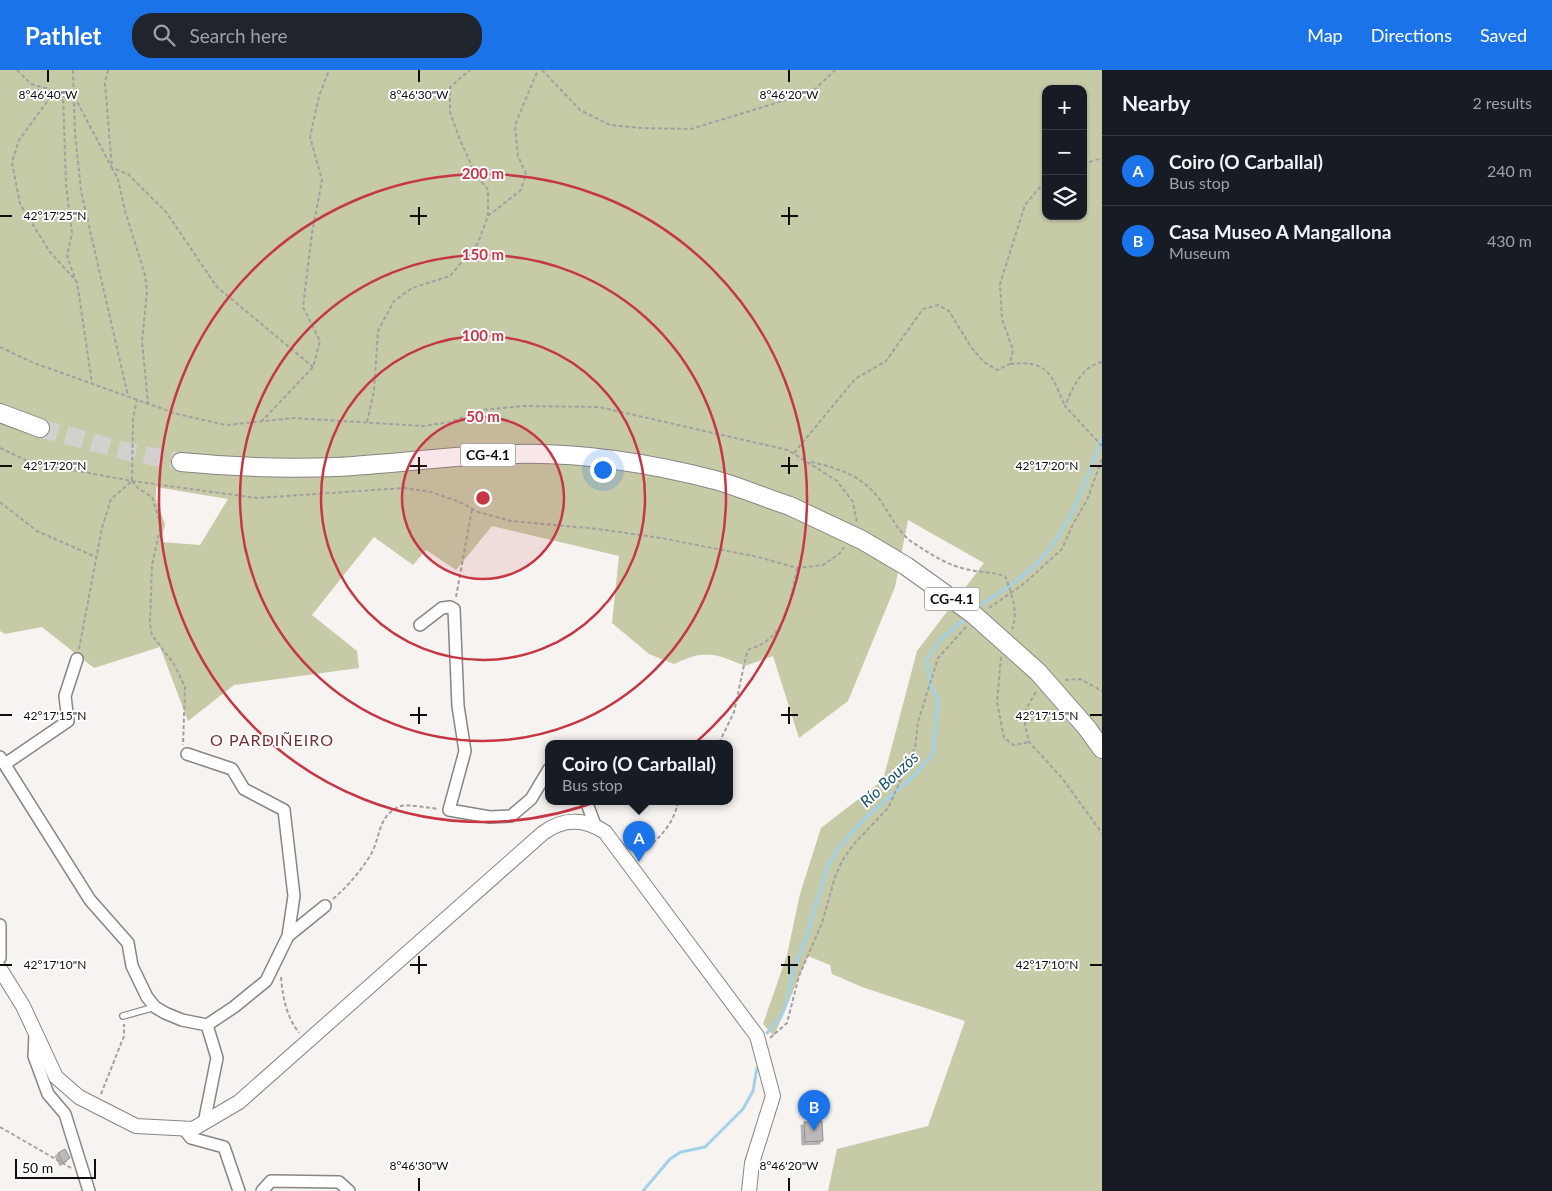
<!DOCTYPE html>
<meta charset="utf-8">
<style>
body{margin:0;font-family:Lato,sans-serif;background:#20242c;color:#f1f3f6}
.controls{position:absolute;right:15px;top:15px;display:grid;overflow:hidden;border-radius:10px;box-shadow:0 1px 4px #0004}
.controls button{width:45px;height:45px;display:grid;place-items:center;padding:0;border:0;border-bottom:1px solid #363941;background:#171b24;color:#f1f3f6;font:25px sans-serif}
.scale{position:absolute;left:15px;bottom:12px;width:81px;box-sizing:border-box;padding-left:5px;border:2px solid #0f0e0d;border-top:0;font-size:14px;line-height:18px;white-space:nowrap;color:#0f0e0d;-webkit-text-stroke:4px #fff;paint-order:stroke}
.you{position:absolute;left:602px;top:399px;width:18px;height:18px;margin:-12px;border:4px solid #fff;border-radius:50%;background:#1a73e8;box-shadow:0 0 0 8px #1a73e833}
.badge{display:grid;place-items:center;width:32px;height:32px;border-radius:50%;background:#1a73e8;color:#fff;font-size:16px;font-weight:700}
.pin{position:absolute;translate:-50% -41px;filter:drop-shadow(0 1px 2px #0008)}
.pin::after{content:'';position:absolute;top:26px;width:18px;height:15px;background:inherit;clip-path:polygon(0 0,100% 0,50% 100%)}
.popup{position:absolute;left:545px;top:670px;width:188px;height:65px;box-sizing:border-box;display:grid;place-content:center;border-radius:10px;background:#171b24;filter:drop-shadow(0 1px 4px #0005);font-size:16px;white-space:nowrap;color:#9ea1a6}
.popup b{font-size:19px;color:#f1f3f6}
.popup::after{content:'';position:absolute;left:50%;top:100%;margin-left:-10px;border:10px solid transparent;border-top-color:#171b24}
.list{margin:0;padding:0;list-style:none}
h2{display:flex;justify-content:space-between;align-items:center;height:65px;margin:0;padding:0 20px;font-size:21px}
h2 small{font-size:16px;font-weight:400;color:#9ea1a6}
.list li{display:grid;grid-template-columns:32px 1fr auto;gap:15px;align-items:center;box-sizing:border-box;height:70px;padding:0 20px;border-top:1px solid #363941}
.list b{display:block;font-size:19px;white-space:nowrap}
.list p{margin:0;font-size:16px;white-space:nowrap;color:#9ea1a6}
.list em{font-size:16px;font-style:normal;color:#9ea1a6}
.icon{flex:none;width:28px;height:28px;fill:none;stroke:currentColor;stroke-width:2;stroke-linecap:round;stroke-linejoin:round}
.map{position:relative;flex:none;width:1102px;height:1121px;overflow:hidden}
header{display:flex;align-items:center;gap:30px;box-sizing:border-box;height:70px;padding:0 25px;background:#1a73e8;color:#fff}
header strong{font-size:24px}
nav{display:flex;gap:28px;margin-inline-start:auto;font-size:18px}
.search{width:350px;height:45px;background:#20242c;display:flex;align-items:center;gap:12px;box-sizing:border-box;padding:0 18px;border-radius:20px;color:#9ea1a6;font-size:19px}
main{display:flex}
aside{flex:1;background:#171b24}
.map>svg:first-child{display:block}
.green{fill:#c6caa7;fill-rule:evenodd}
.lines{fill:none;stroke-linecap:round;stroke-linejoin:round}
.stream{stroke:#a2d2e9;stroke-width:3}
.building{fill:#bdb8b9;stroke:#918d8e;filter:url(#shadow)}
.trunk-tunnel{stroke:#d3d1ce;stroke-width:18;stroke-dasharray:18 9;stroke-linecap:butt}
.service-casing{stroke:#888582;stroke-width:8}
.minor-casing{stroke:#888582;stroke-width:14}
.tertiary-casing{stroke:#888582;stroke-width:16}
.trunk-casing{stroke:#888582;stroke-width:20}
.path{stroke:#a3a19f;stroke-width:2;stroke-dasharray:4 2.5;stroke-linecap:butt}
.service{stroke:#fff;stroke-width:5.5}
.minor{stroke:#fff;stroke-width:11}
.tertiary{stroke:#fff;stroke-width:14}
.trunk{stroke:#fff;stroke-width:18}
.trunk-bridge-casing{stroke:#888582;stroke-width:20;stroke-linecap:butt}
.trunk-bridge{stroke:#fff;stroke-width:18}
.ticks{fill:none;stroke:#0f0e0d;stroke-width:2}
.ring{fill:none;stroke:#c63644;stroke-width:2.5}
.labels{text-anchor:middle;stroke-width:4;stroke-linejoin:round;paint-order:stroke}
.shield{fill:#fff;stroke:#575656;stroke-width:1}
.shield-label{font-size:14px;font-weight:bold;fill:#0f0e0d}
.neighbourhood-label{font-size:16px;letter-spacing:1px;fill:#752e31;stroke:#fff}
.water-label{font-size:16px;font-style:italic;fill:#135169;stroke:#fff}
.ticks-label{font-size:12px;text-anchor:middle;fill:#0f0e0d;stroke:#fff;stroke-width:4;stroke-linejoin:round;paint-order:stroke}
.centre{fill:#c63644;stroke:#fff;stroke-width:2.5}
.ring-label{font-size:15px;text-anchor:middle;font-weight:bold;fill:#c63644;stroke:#fff;stroke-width:4;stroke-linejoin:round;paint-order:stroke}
</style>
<header>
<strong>Pathlet</strong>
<div class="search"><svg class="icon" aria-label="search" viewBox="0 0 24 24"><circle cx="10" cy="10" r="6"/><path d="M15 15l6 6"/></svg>Search here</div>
<nav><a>Map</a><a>Directions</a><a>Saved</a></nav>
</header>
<main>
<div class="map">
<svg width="1102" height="1121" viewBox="0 0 1102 1121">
<defs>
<filter id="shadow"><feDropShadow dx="-3" dy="3" stdDeviation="0" flood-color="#0004"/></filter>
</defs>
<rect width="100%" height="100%" fill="#f6f3f0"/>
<path class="green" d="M0 0H1102V1121H828L837 1079 928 1056 965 951 862 917 832 904 830 895 808 886 774 966 763 954 787 885 800 824 821 758 883 710 917 581 984 493 908 450 895 517 848 631 799 668 773 586 745 596C714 583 705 579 674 594L649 584 612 553 619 486 492 456 456 500 426 480 413 495 374 467 312 545 357 581 359 598 234 615 188 651 160 577 94 598 42 557 5 564 0 561ZM1046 19H1083V146H1046ZM156 417 228 429 200 475 161 472 165 454 156 429Z"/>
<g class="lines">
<path class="stream" d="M976 538C996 525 1025 507 1041 489 1071 455 1086 410 1102 369
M767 963 781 947 787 932 793 900 805 871 827 798 837 780 863 750 915 705 933 684 938 629 930 615 927 589 940 570 966 548
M643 1121 670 1089 681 1082 705 1077 743 1039 753 1021 757 998"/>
</g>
<path class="building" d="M822 1051 823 1071 805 1072 804 1052Z
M65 1079 70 1088 63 1093 58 1083Z"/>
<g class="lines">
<path class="trunk-tunnel" d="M40 358 121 380 181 392"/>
<defs>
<path id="service" d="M123 946 155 937"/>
<path id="minor" d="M420 555 442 538 450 537 454 539 458 636 465 681 449 740 490 747 511 746 531 729 549 699
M0 687 90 830 128 873 132 896 147 927 155 937 165 943 182 950 207 955 234 937 266 911 288 866 294 826 284 740 244 719 232 699 187 684
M5 694 68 651 65 626 77 589
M586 731 595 755
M0 855V888
M288 866 325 836
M35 964 34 986 48 1024 65 1044 89 1121
M204 1053 217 988 207 955
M183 1058 191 1068 224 1077 239 1121
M262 1121 271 1111 339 1112 349 1121"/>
<path id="tertiary" d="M0 899 23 936 56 1007 79 1027 136 1056 193 1059 239 1032 543 763C563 748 584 748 605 762L757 966 773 1026 752 1093 749 1121"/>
<path id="trunk" d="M0 343 40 358
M181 392C232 397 284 399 336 397 395 394 453 385 513 384 580 382 649 393 715 410 740 417 765 428 790 436
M1087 658 1102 679"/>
</defs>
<use href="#service" class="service-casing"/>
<use href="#minor" class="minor-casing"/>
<use href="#tertiary" class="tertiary-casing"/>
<use href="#trunk" class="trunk-casing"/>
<path class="path" d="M17 0 31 14 74 26 112 98 128 104 166 142 217 217 313 297
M73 0 75 63 81 121 128 326
M108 0 105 13 112 98 118 109 125 141 145 205 147 221 142 271 148 333
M542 0 580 40 610 55 642 58 691 59 812 22 835 0
M55 21 19 70 12 92 20 134 50 182 77 212 92 313
M63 23 66 115 72 163 67 186 76 211
M1083 94 1102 88
M488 146 521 120 526 104 518 86 515 55 538 0
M0 277 34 293 177 344 226 355 294 348 423 356 450 352 482 340 523 336 599 337 788 380 837 411 853 432 857 453
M1102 292C1081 297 1073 317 1065 336L1102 376
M1010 294C1047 290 1051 303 1064 334
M261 352 313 297 320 271 303 237 312 163 322 110 310 67 319 26 329 0
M367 352 374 321 378 261 394 231 412 218 450 206 478 173 488 146V120L475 103 460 70 450 42V17L470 0
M0 378 30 392 132 411 257 428 404 418 431 422 460 432 478 442 511 451 598 459 661 468 758 487 797 498 823 495 839 484 844 477
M794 383 855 309 886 291 923 239 938 235 949 241 971 277 984 292 997 300 1010 294 1013 280 1002 249 1000 214 1025 135 1046 110
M811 392C838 398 863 406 880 430 890 444 898 462 912 472 930 484 950 497 971 500 983 503 993 502 1005 506 1011 522 1019 542 1012 559
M132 411 138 418 152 427 161 455 152 495 150 554 152 565 174 594 185 617 183 675
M0 432 37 461 96 487
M456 527 472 439
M989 538 1025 513 1062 479 1073 454 1087 430 1102 389
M79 579 102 458 111 429 132 411 133 348 137 329
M1001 587 997 632 1004 668 1014 675 1029 672
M1065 610 1080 609 1102 621
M1036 622 1026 639 1025 655 1029 672 1062 708 1102 763
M719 673 734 642 746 586 749 579C786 570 790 531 797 499
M638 786C657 770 674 756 678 731
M333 829C348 816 359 803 370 786 381 768 377 745 401 736 407 734 431 738 439 739
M281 907C283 929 286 945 299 963
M770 968 787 953 799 906 822 853 835 807 842 791 853 775 888 738 915 678 918 652 938 588 966 557
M101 1024 124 966V954
M0 1057 71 1098"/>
<use href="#service" class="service"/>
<use href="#minor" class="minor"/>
<use href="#tertiary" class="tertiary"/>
<use href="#trunk" class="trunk"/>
<defs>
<path id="trunk-bridge" d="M790 436 862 470 906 496 973 544 1038 602 1087 658"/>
</defs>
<use href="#trunk-bridge" class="trunk-bridge-casing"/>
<use href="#trunk-bridge" class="trunk-bridge"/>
</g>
<path class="ticks" d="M48 0V12M419 0V12M789 0V12M419 137V155M789 137V155M0 146H12M410 146H427M781 146H798M419 387V404M789 387V404M0 396H12M410 396H427M781 396H798M1090 396H1102M419 637V654M789 637V654M0 645H12M410 645H427M781 645H798M1090 645H1102M419 886V904M789 886V904M0 895H12M410 895H427M781 895H798M1090 895H1102M419 1108V1121M789 1108V1121"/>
<circle cx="483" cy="428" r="81" fill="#c63644" fill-opacity=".12"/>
<g class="ring">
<circle cx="483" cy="428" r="81"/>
<circle cx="483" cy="428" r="162"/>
<circle cx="483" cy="428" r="243"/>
<circle cx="483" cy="428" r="324"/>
</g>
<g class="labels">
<g class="shield">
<rect x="460.5" y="373.5" width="55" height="23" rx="4"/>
<rect x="924.5" y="517.5" width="55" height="23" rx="4"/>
</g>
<g class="shield-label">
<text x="488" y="390">CG-4.1</text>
<text x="952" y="534">CG-4.1</text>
</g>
<g class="neighbourhood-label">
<text x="272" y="676">O PARDIÑEIRO</text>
</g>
<g class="water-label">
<text transform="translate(889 709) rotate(-43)" y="6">Río Bouzós</text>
</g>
</g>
<g class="ticks-label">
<text x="48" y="29">8°46'40"W</text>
<text x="419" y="29">8°46'30"W</text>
<text x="789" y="29">8°46'20"W</text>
<text x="55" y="150">42°17'25"N</text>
<text x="55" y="400">42°17'20"N</text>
<text x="1047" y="400">42°17'20"N</text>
<text x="55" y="650">42°17'15"N</text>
<text x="1047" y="650">42°17'15"N</text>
<text x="55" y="899">42°17'10"N</text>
<text x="1047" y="899">42°17'10"N</text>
<text x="419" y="1100">8°46'30"W</text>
<text x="789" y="1100">8°46'20"W</text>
</g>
<circle cx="483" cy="428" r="8" class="centre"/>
<g class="ring-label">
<text x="483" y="109">200 m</text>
<text x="483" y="190">150 m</text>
<text x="483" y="271">100 m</text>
<text x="483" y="352">50 m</text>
</g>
</svg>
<div class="controls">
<button>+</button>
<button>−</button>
<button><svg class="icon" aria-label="layers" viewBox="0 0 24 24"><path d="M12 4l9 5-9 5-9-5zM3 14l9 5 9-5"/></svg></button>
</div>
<div class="scale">50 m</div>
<div class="you"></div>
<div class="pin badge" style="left:639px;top:792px">A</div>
<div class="popup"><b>Coiro (O Carballal)</b>Bus stop</div>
<div class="pin badge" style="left:814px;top:1061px">B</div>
</div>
<aside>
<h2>Nearby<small>2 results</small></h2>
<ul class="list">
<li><span class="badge">A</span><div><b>Coiro (O Carballal)</b><p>Bus stop</p></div><em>240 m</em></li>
<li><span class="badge">B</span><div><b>Casa Museo A Mangallona</b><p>Museum</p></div><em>430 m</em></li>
</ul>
</aside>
</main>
